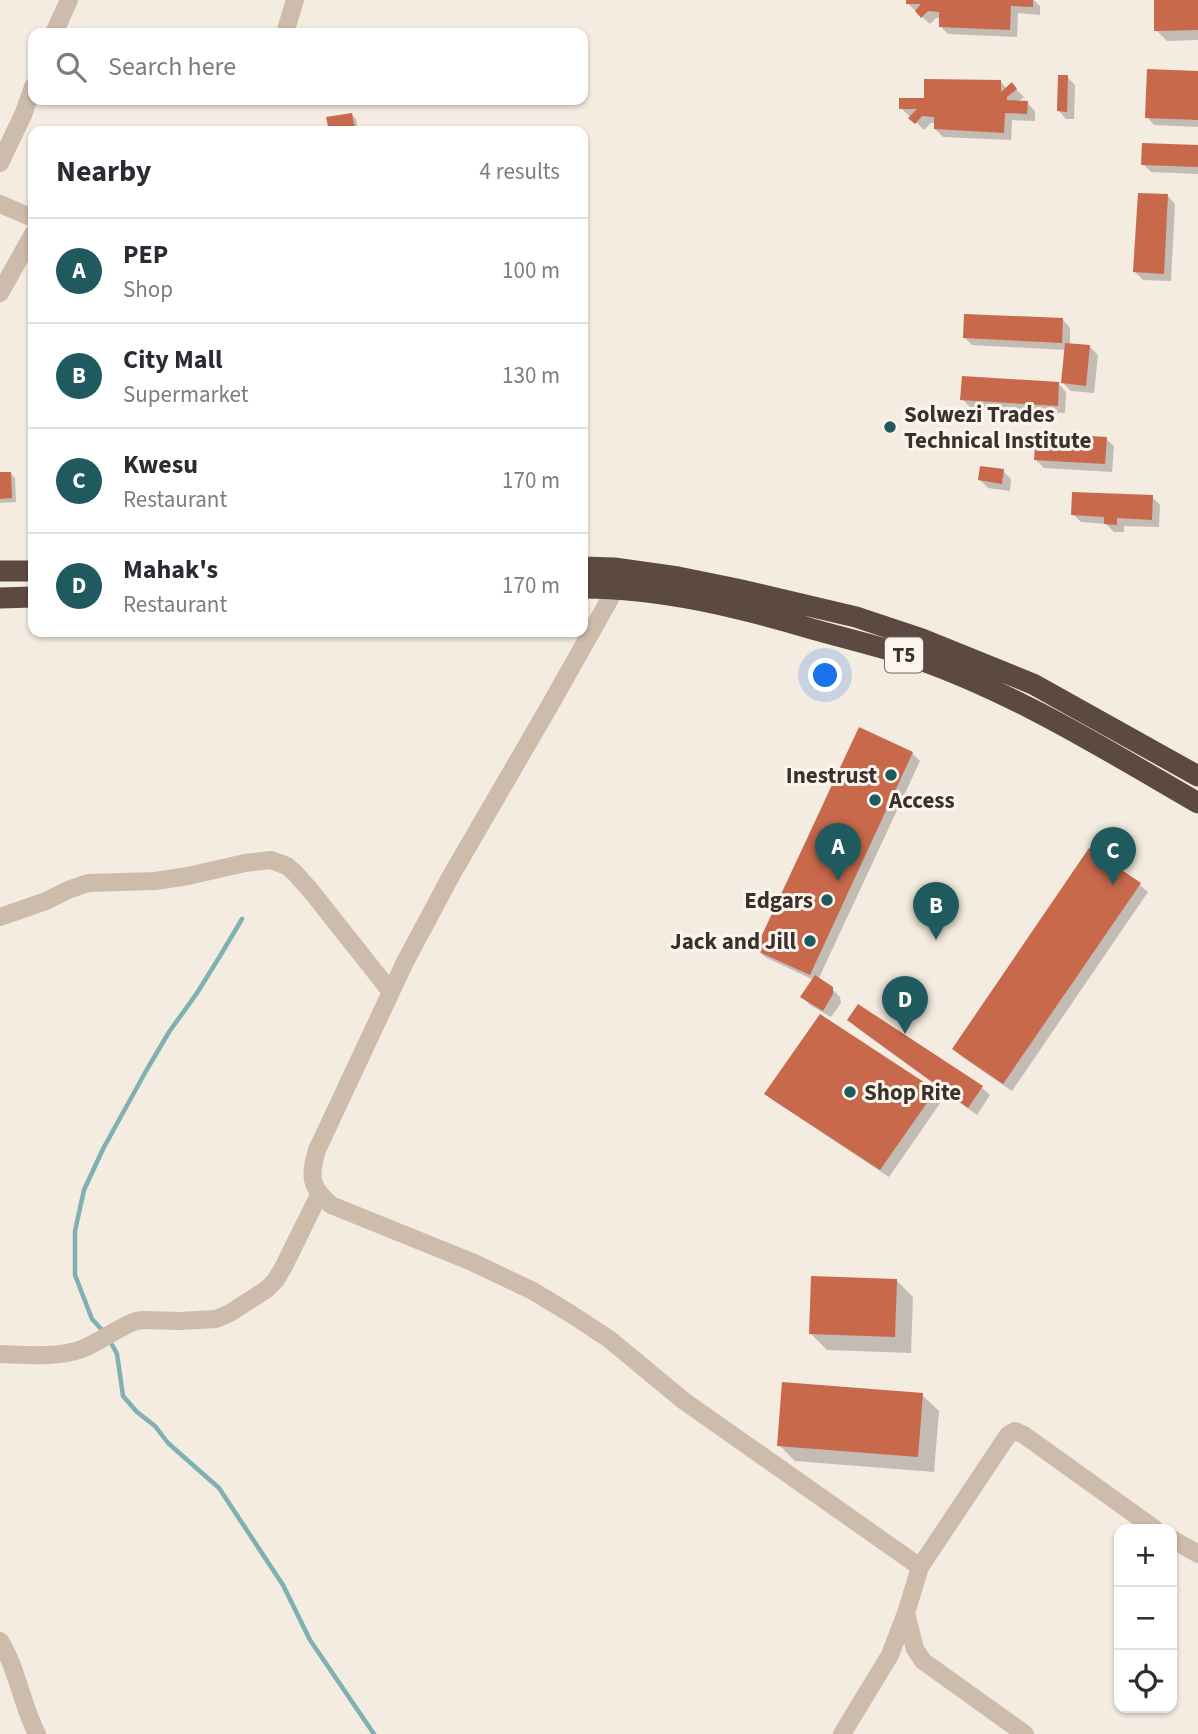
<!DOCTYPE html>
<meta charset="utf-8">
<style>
body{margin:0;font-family:"Source Sans 3",sans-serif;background:#f2f2f3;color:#2b2b33}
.controls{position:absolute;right:21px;bottom:21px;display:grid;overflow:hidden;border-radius:14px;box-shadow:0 2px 5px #0004}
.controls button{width:63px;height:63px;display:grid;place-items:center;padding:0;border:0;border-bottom:2px solid #e1e1e2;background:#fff;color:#2b2b33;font:35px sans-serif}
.you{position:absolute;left:826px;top:676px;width:24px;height:24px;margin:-18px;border:5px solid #fff;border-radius:50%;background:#1a73e8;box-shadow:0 0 0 10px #1a73e833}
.badge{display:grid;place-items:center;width:46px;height:46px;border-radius:50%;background:#1f5a5e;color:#fff;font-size:23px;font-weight:700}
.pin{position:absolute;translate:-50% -58px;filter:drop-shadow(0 2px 4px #0008)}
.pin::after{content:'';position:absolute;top:37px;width:24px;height:21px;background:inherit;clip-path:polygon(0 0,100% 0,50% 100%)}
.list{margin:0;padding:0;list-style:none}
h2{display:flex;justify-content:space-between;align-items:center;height:91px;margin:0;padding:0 28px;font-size:30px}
h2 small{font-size:23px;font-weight:400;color:#7c7c81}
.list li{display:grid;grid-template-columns:46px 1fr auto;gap:21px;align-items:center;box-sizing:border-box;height:105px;padding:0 28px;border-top:2px solid #e1e1e2}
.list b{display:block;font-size:26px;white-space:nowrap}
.list p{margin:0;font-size:23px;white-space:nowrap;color:#7c7c81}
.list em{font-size:23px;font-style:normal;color:#7c7c81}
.icon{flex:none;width:38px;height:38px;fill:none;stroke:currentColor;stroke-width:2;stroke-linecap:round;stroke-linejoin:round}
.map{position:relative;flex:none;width:1198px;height:1734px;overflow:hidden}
.search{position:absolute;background:#fff;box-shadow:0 2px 5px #0004;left:28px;top:28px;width:560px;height:77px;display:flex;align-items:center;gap:18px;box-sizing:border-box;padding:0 24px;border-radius:14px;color:#7c7c81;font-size:26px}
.panel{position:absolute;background:#fff;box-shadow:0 2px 5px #0004;left:28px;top:126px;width:560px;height:511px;border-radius:14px}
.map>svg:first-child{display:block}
.shadow{fill:#0003}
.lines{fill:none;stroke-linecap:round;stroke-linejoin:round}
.stream{stroke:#7fb0b2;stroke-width:4.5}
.building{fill:#c8694b}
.minor{stroke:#cdbbac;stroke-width:18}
.highway{stroke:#5c4a42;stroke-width:21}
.poi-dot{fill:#1f5a5e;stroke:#fbf5ee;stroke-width:2.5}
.labels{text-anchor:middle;stroke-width:6;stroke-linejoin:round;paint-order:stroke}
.shield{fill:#fbf5ee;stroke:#756b66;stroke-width:2}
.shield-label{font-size:21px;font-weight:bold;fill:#3b302b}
.poi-label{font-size:23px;font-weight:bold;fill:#3b302b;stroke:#fbf5ee;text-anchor:start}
</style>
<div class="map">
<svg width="1198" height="1734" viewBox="0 0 1198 1734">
<rect width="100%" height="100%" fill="#f4ebe1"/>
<path class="shadow" d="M906 0H1034L1040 6V15L1018 13 1017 37 948 34 940 26 941 18H936L930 24 907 3Z
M1155 0H1198V40L1167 41 1156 30Z
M1198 73V127L1154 125 1147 117Z
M1067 77 1075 85 1074 119H1066L1059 111Z
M1001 82 1007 89 1012 85 1024 97 1018 102 1027 103 1035 111V121L1012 120 1011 140 943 137 935 129 936 123H931L924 130 911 117 912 116H909L901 108Z
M307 100H355L308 101Z
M351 114 356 119 358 131H330L328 118Z
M1198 147V174L1151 172 1143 164Z
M1168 196 1175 204 1171 281 1143 280 1135 272Z
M1063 320 1070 328V345L1090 347 1098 355 1094 393 1071 391 1063 383 1066 350 972 345 964 337Z
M1059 384 1066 392 1065 413 970 407 962 399Z
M1106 439 1114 446 1112 472 1044 468 1036 460Z
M1003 471 1011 479 1010 491 988 488 980 480Z
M10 473 15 478 16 502 0 503V474Z
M1152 497 1160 505 1159 527 1124 526V532H1114L1106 524 1081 522 1073 514Z
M912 753 920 761 818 980 832 989 840 997 841 1003 831 1017 810 1005 802 997 814 980 765 957 757 949Z
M1140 885 1148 892 1012 1091 962 1057 954 1049Z
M858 1006 982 1088 990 1095 977 1115 857 1028 849 1020Z
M820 1016 935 1091 943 1099 889 1177 774 1101 766 1094Z
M897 1281 913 1297 911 1353 827 1350 811 1334Z
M922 1395 939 1411 934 1472 795 1461 779 1445Z"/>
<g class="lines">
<path class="stream" d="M104 1332 92 1319 75 1275V1231L84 1190 103 1149 146 1071 169 1032 197 993 220 956 242 919
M109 1339 117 1354 123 1396 137 1412 155 1426 168 1443 219 1488 283 1585 310 1640 374 1734"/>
</g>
<path class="building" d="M906 0H1033V7L1011 6 1010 30 939 27V12L928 11 921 18 915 11 921 4H906Z
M1154 0H1198V30L1154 31Z
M1147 69 1198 71V120L1145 118Z
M1058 75H1068L1067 112 1057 111Z
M924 79 1001 80V92L1012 82 1017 89 1007 97V100L1028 101 1027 114 1005 113 1004 133 934 129V117L922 116 915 124 908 118 917 109H899V98H924Z
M352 113 355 131H329L326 117Z
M1142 143 1198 145V167L1141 165Z
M1138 193 1168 194 1164 274 1133 272Z
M964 314 1063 318 1062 343 963 338Z
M1065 343 1090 345 1086 386 1061 383Z
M962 376 1059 382 1058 406 960 400Z
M1036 433 1107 437 1105 464 1034 460Z
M980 466 1004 469 1002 484 978 480Z
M0 472H11L12 498 0 499Z
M1072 492 1153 495 1152 520 1117 518V525L1104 524V517L1071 515Z
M859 727 913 752 810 975 755 950Z
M1089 848 1141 883 1003 1084 952 1049Z
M815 975 833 987V994L823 1011 800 997Z
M858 1004 983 1086 968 1108 847 1020Z
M820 1014 936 1090 880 1170 764 1094Z
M811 1276 897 1279 895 1337 809 1334Z
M782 1382 923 1393 918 1457 777 1446Z"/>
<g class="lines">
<path class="minor" d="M54 33 69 0
M285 33 295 0
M0 163 23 115 33 87
M0 204 33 218
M0 293 33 234
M616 588 549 707 452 874 405 962 317 1150C309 1176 310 1187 331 1205L472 1262 533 1291 571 1314 609 1339 684 1401 920 1567 1008 1435 1015 1431 1024 1435 1155 1529
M0 917 46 901 68 890 88 883 155 881 188 876 245 863 271 860 287 866 295 873 311 891 391 992
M0 1354C26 1355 57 1358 82 1349 100 1342 117 1328 136 1321L144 1320 180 1321 216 1319 230 1313 267 1289 275 1281 283 1268 319 1195
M1172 1539 1198 1554
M906 1613 915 1649 923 1661 1025 1734
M0 1641C17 1668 22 1705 37 1734
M842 1734 890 1655 906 1613 920 1567"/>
<path class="highway" d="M583 567 614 568 678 577 737 589 856 617 922 639 1033 684 1198 776
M0 571H33
M583 588C660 588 738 607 812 629 844 638 877 646 909 656 1012 691 1105 749 1198 803
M0 598 33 597"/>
</g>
<g class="poi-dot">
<circle cx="890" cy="427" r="7"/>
<circle cx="891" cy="775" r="7"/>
<circle cx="875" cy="800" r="7"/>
<circle cx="827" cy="900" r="7"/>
<circle cx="810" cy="941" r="7"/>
<circle cx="850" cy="1092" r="7"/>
</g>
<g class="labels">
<rect class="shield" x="885" y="637.5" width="38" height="35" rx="5"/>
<g class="shield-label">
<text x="904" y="662">T5</text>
</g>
<g class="poi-label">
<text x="904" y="422">Solwezi Trades<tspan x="904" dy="26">Technical Institute</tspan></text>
<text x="877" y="783" text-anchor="end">Inestrust</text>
<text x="889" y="808">Access</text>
<text x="813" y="908" text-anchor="end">Edgars</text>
<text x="796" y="949" text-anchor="end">Jack and Jill</text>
<text x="864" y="1100">Shop Rite</text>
</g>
</g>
</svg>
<div class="controls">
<button>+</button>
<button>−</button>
<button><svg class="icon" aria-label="locate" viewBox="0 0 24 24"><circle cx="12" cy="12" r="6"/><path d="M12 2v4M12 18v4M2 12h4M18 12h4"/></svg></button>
</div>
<div class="you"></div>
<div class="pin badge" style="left:838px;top:881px">A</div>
<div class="pin badge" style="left:936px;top:940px">B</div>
<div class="pin badge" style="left:1113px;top:885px">C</div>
<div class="pin badge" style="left:905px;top:1034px">D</div>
<div class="search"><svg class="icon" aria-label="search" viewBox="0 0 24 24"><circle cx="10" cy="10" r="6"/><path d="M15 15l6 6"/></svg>Search here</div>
<section class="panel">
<h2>Nearby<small>4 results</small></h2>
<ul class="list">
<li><span class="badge">A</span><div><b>PEP</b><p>Shop</p></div><em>100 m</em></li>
<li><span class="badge">B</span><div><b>City Mall</b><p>Supermarket</p></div><em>130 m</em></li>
<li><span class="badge">C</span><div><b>Kwesu</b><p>Restaurant</p></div><em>170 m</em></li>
<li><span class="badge">D</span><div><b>Mahak's</b><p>Restaurant</p></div><em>170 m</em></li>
</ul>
</section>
</div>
